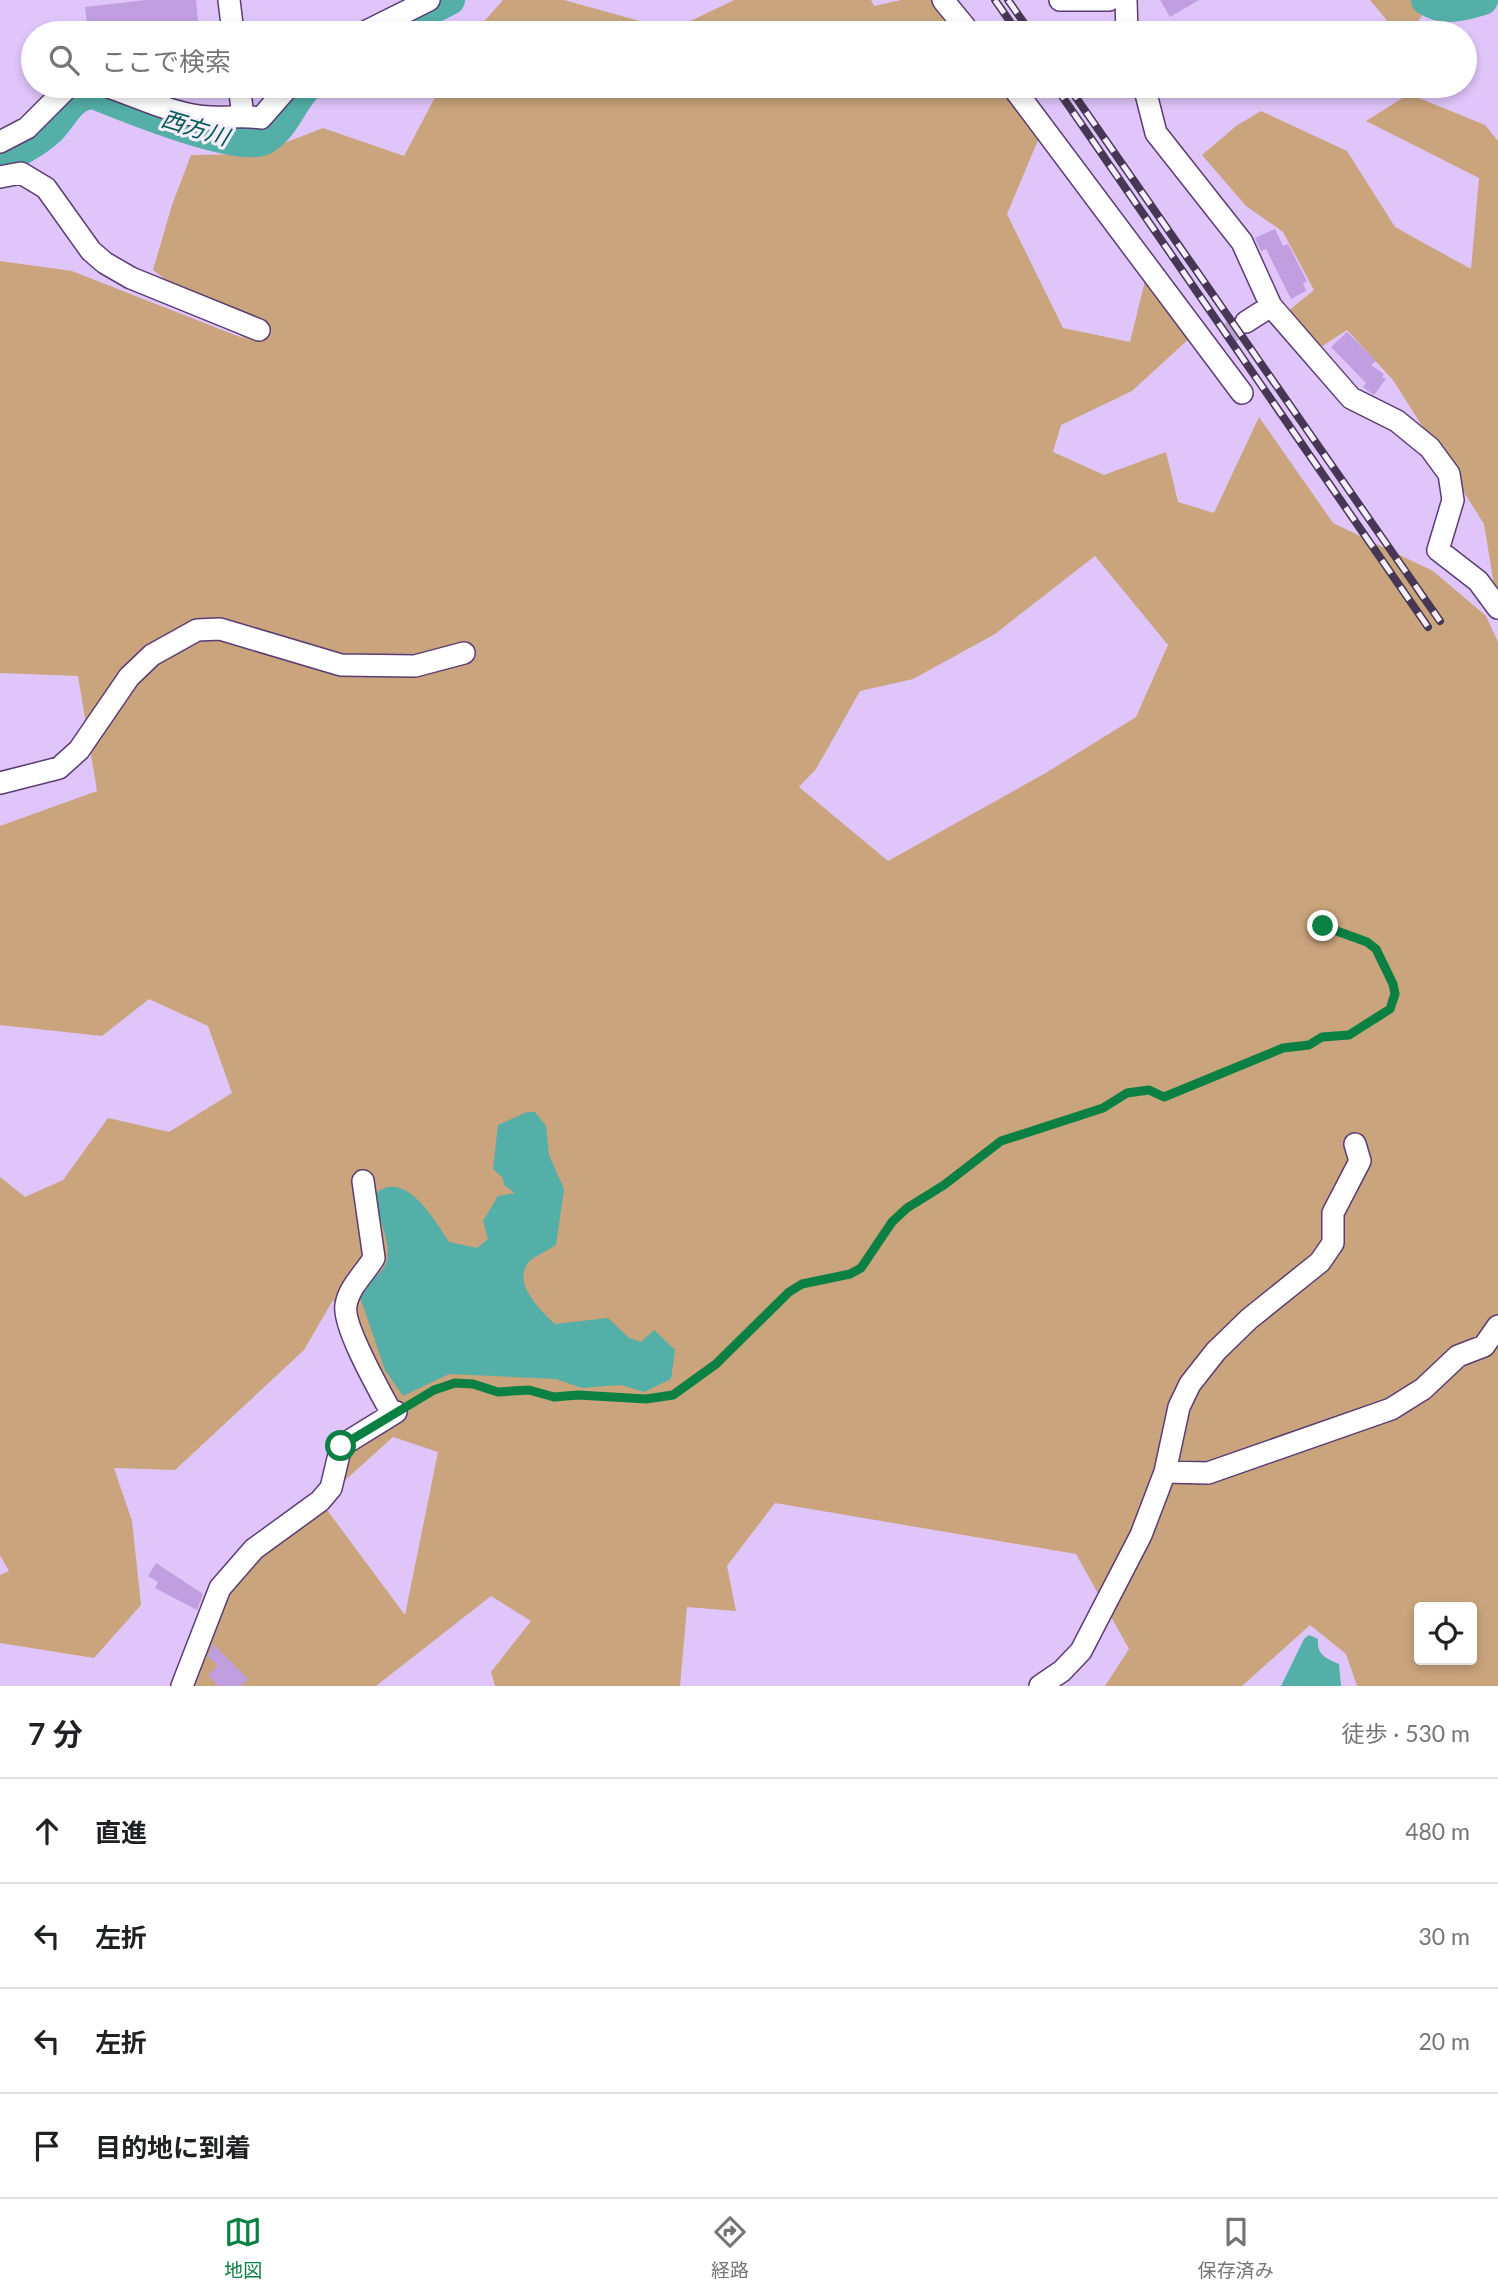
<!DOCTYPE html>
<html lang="ja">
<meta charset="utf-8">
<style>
body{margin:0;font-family:Lato,"Noto Sans JP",sans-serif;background:#f2f2f2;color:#202124}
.controls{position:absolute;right:21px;bottom:21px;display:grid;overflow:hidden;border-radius:7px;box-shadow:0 4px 10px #0003}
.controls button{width:63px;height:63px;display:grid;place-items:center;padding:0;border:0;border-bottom:2px solid #e0e0e0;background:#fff;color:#202124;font:35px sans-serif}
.stop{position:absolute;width:21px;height:21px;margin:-16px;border:5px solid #0b8043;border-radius:50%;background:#fff}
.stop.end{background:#0b8043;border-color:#fff;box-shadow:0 2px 7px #0008}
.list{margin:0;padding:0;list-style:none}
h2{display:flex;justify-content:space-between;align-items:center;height:91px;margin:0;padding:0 28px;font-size:30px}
h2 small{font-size:23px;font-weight:400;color:#757577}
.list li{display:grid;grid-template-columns:46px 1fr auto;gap:21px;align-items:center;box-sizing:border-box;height:105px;padding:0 28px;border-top:2px solid #e0e0e0}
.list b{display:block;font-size:26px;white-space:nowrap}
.list em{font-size:23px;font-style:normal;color:#757577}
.icon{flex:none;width:38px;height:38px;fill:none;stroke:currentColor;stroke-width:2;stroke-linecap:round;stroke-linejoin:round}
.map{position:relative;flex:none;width:1498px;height:1686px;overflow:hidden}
.search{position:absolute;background:#fff;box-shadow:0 4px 10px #0003;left:21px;right:21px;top:21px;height:77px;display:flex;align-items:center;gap:18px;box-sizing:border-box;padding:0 24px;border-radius:38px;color:#757577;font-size:26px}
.sheet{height:511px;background:#fff}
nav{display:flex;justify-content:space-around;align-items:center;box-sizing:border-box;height:98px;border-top:2px solid #e0e0e0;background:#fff;font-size:19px;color:#757577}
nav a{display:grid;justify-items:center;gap:4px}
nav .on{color:#0b8043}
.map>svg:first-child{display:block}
.green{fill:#c9a47c;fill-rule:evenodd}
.water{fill:#53afa7}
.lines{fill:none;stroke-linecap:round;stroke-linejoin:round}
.river{stroke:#53afa7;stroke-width:30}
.building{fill:#c09ee0}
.minor-tunnel{stroke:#bba3d3;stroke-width:21;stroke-dasharray:21 10;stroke-linecap:butt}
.minor-casing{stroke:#5b3c75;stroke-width:24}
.path{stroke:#8e79a2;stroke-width:2.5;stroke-dasharray:5 5;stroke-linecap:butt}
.minor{stroke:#fff;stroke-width:21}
.rail-casing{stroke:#473755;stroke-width:8}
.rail{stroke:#f6effd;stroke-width:5;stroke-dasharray:16;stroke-linecap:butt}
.route{stroke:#0b8043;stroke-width:9}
.labels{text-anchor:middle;stroke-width:6;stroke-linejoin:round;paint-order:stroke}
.water-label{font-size:23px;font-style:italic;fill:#025853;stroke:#f6effd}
</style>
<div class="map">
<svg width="1498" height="1686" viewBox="0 0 1498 1686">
<rect width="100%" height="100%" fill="#e0c5fb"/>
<path class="green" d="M503 0H564L672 30 734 0H871L874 6 901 0H939L965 33H474Z
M1370 0H1416L1425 11 1415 26 1394 29Z
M441 86H1005L1041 133 1007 214 1063 328 1130 342 1146 277 1192 336 1132 391 1061 425 1053 452 1104 475 1166 452 1178 502 1214 513 1259 417 1333 523 1433 571 1486 616 1498 642V1686H1357L1346 1654 1310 1625 1242 1686H1105L1129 1649 1076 1554 775 1503 727 1566 736 1611 687 1607 680 1686H495L491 1672 531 1621 491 1596 376 1686H176L220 1588 320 1502 339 1450 395 1412 333 1300 304 1350 175 1470 114 1468 132 1521 141 1605 94 1658 0 1643V1575L9 1571 0 1555V1177L25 1197 63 1180 108 1118 169 1132 232 1093 208 1026 149 999 102 1036 0 1025V826L97 791 78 676 0 673V261L72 271 245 339 153 270 172 205 191 155 256 154 323 128 404 156ZM1095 556 1168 645 1136 717 1044 774 888 861 799 787 816 769 860 691 913 679 995 634ZM393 1437 438 1452 405 1615 321 1502ZM1419 1607H1472V1660H1419Z
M1409 94 1485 125 1498 141V609L1484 524 1393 380 1347 330 1321 347 1288 311 1314 290 1283 232 1246 206 1202 155 1236 126 1261 111 1347 151 1395 227 1471 269 1479 178 1366 121Z"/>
<path class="water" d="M527 1112H535L546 1126 549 1155 564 1189 556 1245C549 1250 539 1254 532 1259 508 1279 540 1310 555 1324L608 1318 629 1338 641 1342 654 1330 675 1350 671 1379 644 1392 621 1385 582 1388 556 1379 449 1374 403 1396 385 1370 358 1291C366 1285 377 1277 383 1269 398 1248 374 1217 376 1193 406 1169 435 1221 449 1242L477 1248 488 1239 483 1221 498 1196 515 1193 504 1185 503 1178 493 1169 498 1125Z
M1309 1635 1318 1639C1317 1655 1325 1658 1339 1664L1341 1686H1281L1304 1639Z"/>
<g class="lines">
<path class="river" d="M1426 0C1444 12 1463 6 1483 0
M386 33 450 0
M0 161C17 153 35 144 48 132 65 117 68 96 93 94 123 106 237 153 264 140 285 129 292 101 308 86"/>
</g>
<path class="building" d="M146 0H196L199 33H88L85 7Z
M1160 0H1199L1170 17Z
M166 86H212V95L180 98 167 95Z
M1275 229 1283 246 1288 244 1307 281 1303 283 1306 291 1291 299 1266 249 1261 251 1255 238Z
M1347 332 1376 361 1371 365 1384 374 1382 377 1386 379 1374 395 1363 387 1366 383 1331 347Z
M156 1563 203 1594 197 1610 155 1588 158 1582 148 1576Z
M213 1644 248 1679 241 1686H218L208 1675 218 1666 208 1656Z"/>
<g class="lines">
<path class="minor-tunnel" d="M1224 337 1246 322"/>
<defs>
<path id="minor" d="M229 0 233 33
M943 0 970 33
M1060 0H1109
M1126 0 1127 33
M363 33 429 0
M106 86C139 97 176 116 211 117 228 118 243 115 261 118L289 86
M239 86 243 115
M1012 86 1242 393
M1144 86 1156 133 1242 242 1271 306 1351 398 1397 421 1430 448 1449 474 1453 500 1438 550 1478 581 1498 608
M0 142 27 128 69 86
M0 177 21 173 46 188 91 251 105 263 131 278 259 330
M1246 322 1271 306
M0 783 59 768 79 750 129 677 152 655 197 630 220 629 341 665 415 666 464 653
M363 1181 374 1258C365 1273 349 1287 346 1305 342 1326 381 1393 392 1414
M1165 1472 1208 1473 1391 1409 1423 1389 1458 1356 1484 1346 1498 1326
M182 1686 220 1588 254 1549 320 1501 331 1488 341 1446 396 1412
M1040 1686 1062 1671 1081 1651 1141 1535 1165 1472 1179 1407 1190 1384 1216 1351 1249 1319 1320 1262 1333 1243V1213L1360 1161 1355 1144"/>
</defs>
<use href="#minor" class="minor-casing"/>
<path class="path" d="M413 1404 434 1390 455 1383 473 1384 498 1392 529 1390 554 1397 578 1395 645 1399 673 1395 716 1364 789 1292 802 1284 850 1274 861 1268 892 1222 907 1208 944 1184 1001 1141 1103 1108 1127 1093 1149 1090 1164 1097 1283 1048 1309 1045 1322 1037 1349 1035 1389 1009 1395 994 1393 984 1376 949 1367 942 1323 926"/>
<use href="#minor" class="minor"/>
<defs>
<path id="rail" d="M995 0 1018 33
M1008 0 1031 33
M1055 86 1428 627
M1068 86 1440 621"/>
</defs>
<use href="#rail" class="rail-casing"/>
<use href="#rail" class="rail"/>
</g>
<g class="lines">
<path class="route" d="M341 1446 434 1390 455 1383 473 1384 498 1392 529 1390 554 1397 578 1395 646 1399 673 1395 716 1364 789 1292 802 1284 850 1274 861 1268 892 1222 907 1208 944 1185 1001 1141 1103 1108 1127 1093 1149 1090 1164 1097 1283 1048 1309 1045 1322 1037 1349 1035 1390 1009 1395 994 1393 984 1376 949 1367 942 1323 926"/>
</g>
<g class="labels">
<g class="water-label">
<text transform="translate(195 128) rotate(17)" y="8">西方川</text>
</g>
</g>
</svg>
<div class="controls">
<button><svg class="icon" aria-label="locate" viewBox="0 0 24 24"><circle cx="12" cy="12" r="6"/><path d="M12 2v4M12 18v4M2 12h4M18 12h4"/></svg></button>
</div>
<div class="stop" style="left:341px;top:1446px"></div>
<div class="stop end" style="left:1323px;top:926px"></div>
<div class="search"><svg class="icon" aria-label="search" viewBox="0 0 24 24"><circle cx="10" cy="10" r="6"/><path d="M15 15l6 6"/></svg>ここで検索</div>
</div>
<section class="sheet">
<h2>7 分<small>徒歩 · 530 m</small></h2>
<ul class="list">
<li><svg class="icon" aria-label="ahead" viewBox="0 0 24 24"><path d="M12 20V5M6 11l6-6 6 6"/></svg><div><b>直進</b></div><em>480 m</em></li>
<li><svg class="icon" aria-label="left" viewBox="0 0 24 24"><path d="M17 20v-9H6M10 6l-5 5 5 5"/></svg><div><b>左折</b></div><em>30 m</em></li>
<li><svg class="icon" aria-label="left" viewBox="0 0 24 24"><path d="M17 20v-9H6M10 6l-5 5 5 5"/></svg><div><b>左折</b></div><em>20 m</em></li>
<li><svg class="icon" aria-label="arrive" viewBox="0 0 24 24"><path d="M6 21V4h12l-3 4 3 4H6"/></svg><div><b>目的地に到着</b></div></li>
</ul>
</section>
<nav>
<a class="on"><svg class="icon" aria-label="map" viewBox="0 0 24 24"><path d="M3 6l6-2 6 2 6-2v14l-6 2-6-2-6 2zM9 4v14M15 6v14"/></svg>地図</a>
<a><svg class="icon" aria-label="directions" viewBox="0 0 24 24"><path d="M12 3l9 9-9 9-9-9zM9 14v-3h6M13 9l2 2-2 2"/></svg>経路</a>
<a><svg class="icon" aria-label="saved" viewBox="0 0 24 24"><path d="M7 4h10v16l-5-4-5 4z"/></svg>保存済み</a>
</nav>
